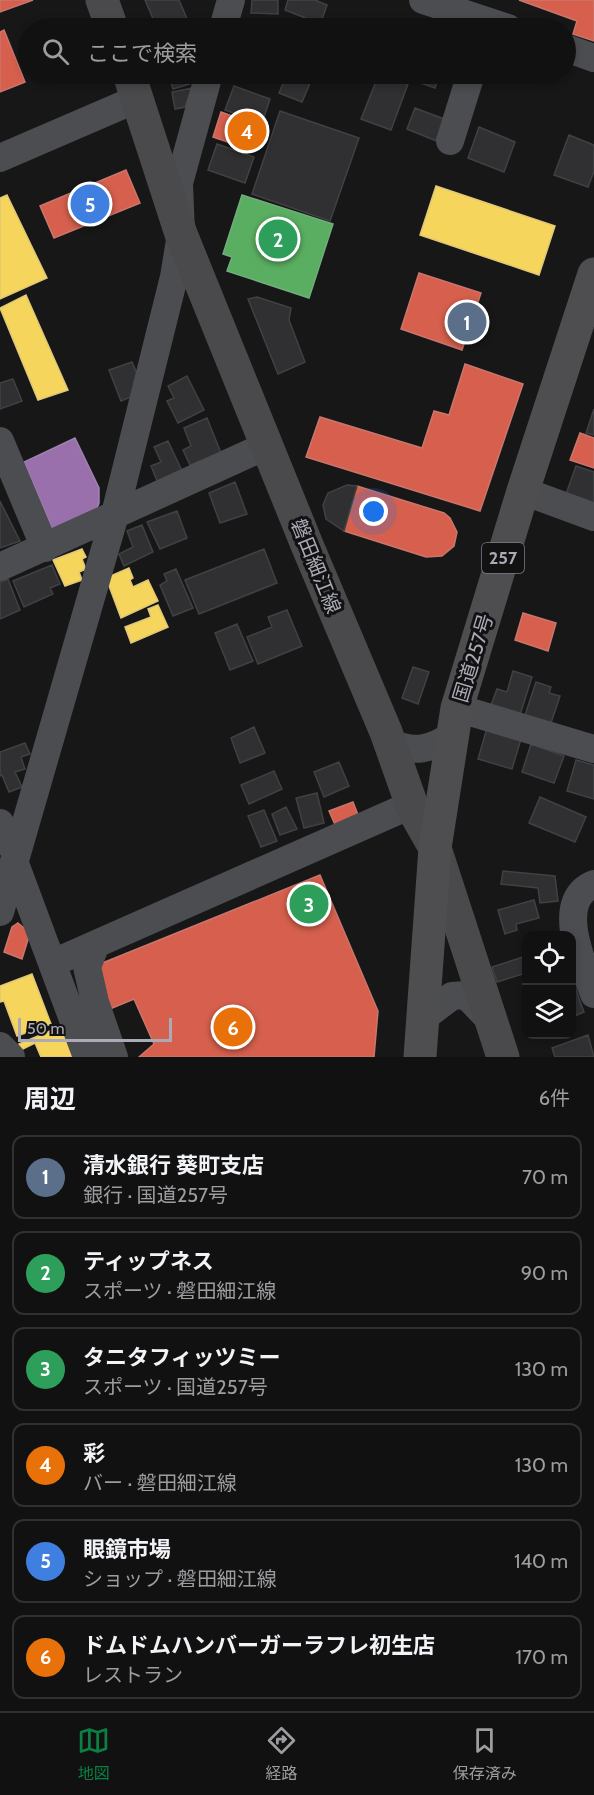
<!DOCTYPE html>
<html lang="ja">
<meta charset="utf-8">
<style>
body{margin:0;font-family:Cabin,"Noto Sans JP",sans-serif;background:#1e1f20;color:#f1f3f6}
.controls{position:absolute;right:18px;bottom:18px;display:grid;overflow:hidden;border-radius:12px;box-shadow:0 3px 9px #0003}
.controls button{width:54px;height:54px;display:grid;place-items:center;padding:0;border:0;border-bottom:2px solid #303132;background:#111112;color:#f1f3f6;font:30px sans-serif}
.scale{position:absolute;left:18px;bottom:15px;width:154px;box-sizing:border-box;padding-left:6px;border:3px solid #aaabb7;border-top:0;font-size:16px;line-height:21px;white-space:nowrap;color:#aaabb7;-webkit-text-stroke:4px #121213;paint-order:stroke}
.you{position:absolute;left:374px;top:512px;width:21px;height:21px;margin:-15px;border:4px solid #fff;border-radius:50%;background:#1a73e8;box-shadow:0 0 0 9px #1a73e833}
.badge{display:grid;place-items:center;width:39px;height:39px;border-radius:50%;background:#0b8043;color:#fff;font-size:20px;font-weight:700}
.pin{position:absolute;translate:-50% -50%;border:3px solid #fff;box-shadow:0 2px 6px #0006}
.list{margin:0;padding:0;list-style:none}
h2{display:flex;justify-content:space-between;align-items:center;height:78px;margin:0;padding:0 24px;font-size:26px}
h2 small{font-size:20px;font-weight:400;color:#9c9d9f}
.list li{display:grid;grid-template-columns:39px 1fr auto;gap:18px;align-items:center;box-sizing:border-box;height:84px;margin:0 12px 12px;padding:0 12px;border:2px solid #303132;border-radius:12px}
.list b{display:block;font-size:22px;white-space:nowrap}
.list p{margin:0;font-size:20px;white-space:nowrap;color:#9c9d9f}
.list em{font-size:20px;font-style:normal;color:#9c9d9f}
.icon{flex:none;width:33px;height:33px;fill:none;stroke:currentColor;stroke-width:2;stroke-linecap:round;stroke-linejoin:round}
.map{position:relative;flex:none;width:594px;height:1057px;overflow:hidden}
.search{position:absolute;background:#111112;box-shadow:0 3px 9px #0003;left:18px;right:18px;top:18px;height:66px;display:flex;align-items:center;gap:15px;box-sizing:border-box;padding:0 21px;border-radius:33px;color:#9c9d9f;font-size:22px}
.sheet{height:654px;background:#111112}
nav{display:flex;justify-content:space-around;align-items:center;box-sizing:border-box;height:84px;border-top:2px solid #303132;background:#111112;font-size:16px;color:#9c9d9f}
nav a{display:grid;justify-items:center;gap:3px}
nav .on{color:#0b8043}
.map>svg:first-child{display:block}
.homes{fill:#f6d55c;stroke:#dfc877;stroke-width:1.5}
.shops{fill:#d6604d;stroke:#c9766d;stroke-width:1.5}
.offices{fill:#9970ab;stroke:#9e82af;stroke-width:1.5}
.public{fill:#5aae61;stroke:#72ad7b;stroke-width:1.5}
.building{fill:#303032;stroke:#404144;stroke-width:1.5}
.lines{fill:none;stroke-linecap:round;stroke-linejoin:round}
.minor{stroke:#4c4d50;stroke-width:28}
.major{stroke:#4a4a4c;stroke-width:33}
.highway{stroke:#4e4e51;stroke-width:33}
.labels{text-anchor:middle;stroke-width:6;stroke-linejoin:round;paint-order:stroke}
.shield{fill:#121213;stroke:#7c7d86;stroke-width:1.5}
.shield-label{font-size:18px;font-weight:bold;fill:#aaabb7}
.street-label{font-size:20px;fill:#aaabb7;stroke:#121213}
</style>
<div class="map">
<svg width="594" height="1057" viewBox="0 0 594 1057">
<rect width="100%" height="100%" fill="#171718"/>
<path class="homes" d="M436 186 555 226 539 275 420 235Z
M7 195 47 278 0 299V198Z
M26 295 68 390 38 400 0 308Z
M82 549 86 557 82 559 86 569 79 572 82 580 65 586 53 560Z
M129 568 133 578 130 580 133 587 148 580 158 601 121 618 106 578Z
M158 605 168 627 131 643 125 627 151 617 148 609Z
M32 974 51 1024 17 1036 4 1001 0 1002V986Z
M64 1025 78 1057H41L35 1043 21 1050 19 1044Z"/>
<path class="shops" d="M0 0H33L0 12Z
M519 0H594V41L573 34 577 21Z
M4 30 25 82 0 92V32Z
M221 112 263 127 254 151 213 137Z
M126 170 140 203 54 238 40 206Z
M419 273 481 293 462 350 401 329Z
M465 364 523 384 480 511 306 457 320 417 422 448 434 411 449 415Z
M580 433 594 438V468L570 460Z
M357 486 444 513 450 518 457 532 454 546 442 556 426 557 344 531Z
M523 613 556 623 548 651 515 640Z
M353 802 360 820 337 829 329 811Z
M320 875 378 1011 374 1057H139L154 1044 134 999 110 1009 95 966Z
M18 923 30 933 22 959 4 952 12 927Z"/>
<path class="offices" d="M75 438 99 488V503L97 508 54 533 24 462Z"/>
<path class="public" d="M242 195 333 224 309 298 227 271 232 257 223 254Z"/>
<path class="building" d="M145 0H179L191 28H157Z
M252 0H278V14L251 13Z
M288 0H315L327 5 319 28 306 23 308 19 285 10Z
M168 74H190L193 83 173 89Z
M287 74H314L302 102 279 93Z
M379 74 408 84 391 130 361 119Z
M421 74H440L435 88 418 82Z
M234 86 270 99 262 123 225 110Z
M192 88 185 107 175 109 172 92Z
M415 108 447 120 439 142 407 129Z
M280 111 359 138 330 221 252 194Z
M479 127 515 142 504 172 468 158Z
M569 135 594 145V171L588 187 554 175Z
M217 144 254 157 245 183 208 170Z
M257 297 291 308 289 320 305 362 278 374 248 299Z
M132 362 139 378 133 396 121 401 109 370Z
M187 376 204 410 178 423 167 401 174 398 168 386Z
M13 379 22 401 0 409V383Z
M594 409V435L586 433Z
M207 418 221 453 190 465 183 450 191 446 184 428Z
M168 441 185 477 160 488 151 466 161 462 154 447Z
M576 466 594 472V504L566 494Z
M235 482 247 514 220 523 209 493Z
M347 485 357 486 344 531 326 519 323 505 328 493Z
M0 501 20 541 0 548Z
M177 511 187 538 160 549 147 522Z
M142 525 153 552 124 566 119 554 133 547 127 531Z
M264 549 277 583 199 614 185 580Z
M52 565 60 584 50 588 53 594 24 607 13 581Z
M176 569 193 608 173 616 160 585 167 581 164 574Z
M8 579 20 610 0 619V582Z
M287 610 302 646 258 664 247 637 272 627 268 617Z
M237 624 253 661 230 670 215 633Z
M413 667 429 672 418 704 402 698Z
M513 671 532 677 520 715 491 705 497 689 507 692Z
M536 682 551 687 549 693 560 696 550 726 524 718Z
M254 727 265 753 240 763 231 738Z
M487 728 521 739 512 769 478 759Z
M25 743 30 754 21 757 25 769 15 772 22 787 9 792 2 775 0 776V752Z
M531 744 564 756 554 783 522 772Z
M576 760 594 765V799L567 791Z
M339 762 349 786 324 797 314 772Z
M274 771 282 789 249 804 241 785Z
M317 793 324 823 304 828 296 798Z
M540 797 586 817 575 842 529 823Z
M286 807 297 829 280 835 272 814Z
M264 810 277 841 261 847 248 816Z
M503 871 555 876 558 901 540 903 538 888 501 884Z
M534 900 539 918 516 924 517 930 505 934 498 910Z
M526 956V973L497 982 492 967Z
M572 979 584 1012 572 1017Z
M588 1035 594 1057H555L552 1048Z"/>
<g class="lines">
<path class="minor" d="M423 0 508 28
M223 28 231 0
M566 48 594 58
M450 141 471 74
M0 158 139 98
M0 441 45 548
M523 491 594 517
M0 567 268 445
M457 708 594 749
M390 743C415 753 430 750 453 735
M0 823 5 837 16 853
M14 861 87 1057
M594 884C553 900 583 965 594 994
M0 912 114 518 174 277 181 234 179 183 209 74
M96 944 87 967 95 1002 114 1057
M53 963 411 805
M423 1018 452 996 466 995 492 1022
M0 1046 11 1057"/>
<path class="major" d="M102 0 112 28
M129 74 181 234 307 545 386 732 414 811 435 848 503 1057"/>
<path class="highway" d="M420 1057 435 848 457 708 523 491 594 274"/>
</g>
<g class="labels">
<rect class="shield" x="482" y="543" width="42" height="30" rx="4.5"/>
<g class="shield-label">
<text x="503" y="564">257</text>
</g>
<g class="street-label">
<text transform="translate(316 566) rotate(68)" y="7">磐田細江線</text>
<text transform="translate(473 658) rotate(-73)" y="7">国道257号</text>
</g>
</g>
</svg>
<div class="controls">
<button><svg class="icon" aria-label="locate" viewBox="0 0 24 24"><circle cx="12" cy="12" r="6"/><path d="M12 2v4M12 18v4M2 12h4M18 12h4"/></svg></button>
<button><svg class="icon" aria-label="layers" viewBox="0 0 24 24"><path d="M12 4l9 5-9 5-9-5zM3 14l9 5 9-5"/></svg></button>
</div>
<div class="scale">50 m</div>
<div class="you"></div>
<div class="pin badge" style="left:467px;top:322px;background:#5c6f8a">1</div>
<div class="pin badge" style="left:278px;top:239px;background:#2e9e5b">2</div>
<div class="pin badge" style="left:309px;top:904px;background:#2e9e5b">3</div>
<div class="pin badge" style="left:247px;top:131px;background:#e8710a">4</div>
<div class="pin badge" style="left:90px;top:204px;background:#3f7fe0">5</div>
<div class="pin badge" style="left:233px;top:1027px;background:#e8710a">6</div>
<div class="search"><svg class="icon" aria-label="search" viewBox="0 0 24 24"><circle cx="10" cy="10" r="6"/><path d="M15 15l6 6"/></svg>ここで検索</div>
</div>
<section class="sheet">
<h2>周辺<small>6件</small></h2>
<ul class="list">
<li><span class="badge" style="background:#5c6f8a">1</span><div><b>清水銀行 葵町支店</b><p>銀行 · 国道257号</p></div><em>70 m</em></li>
<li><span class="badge" style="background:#2e9e5b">2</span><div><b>ティップネス</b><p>スポーツ · 磐田細江線</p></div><em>90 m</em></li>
<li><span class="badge" style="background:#2e9e5b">3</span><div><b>タニタフィッツミー</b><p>スポーツ · 国道257号</p></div><em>130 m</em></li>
<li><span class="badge" style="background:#e8710a">4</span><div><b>彩</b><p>バー · 磐田細江線</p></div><em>130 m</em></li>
<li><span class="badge" style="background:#3f7fe0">5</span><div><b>眼鏡市場</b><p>ショップ · 磐田細江線</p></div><em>140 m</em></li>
<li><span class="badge" style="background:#e8710a">6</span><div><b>ドムドムハンバーガーラフレ初生店</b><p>レストラン</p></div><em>170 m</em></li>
</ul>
</section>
<nav>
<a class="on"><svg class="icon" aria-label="map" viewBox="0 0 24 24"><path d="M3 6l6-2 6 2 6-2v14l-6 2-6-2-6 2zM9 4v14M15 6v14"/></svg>地図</a>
<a><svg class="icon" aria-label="directions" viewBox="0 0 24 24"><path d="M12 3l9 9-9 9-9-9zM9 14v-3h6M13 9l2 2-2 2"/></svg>経路</a>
<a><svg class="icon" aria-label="saved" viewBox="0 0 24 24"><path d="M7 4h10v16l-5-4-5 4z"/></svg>保存済み</a>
</nav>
